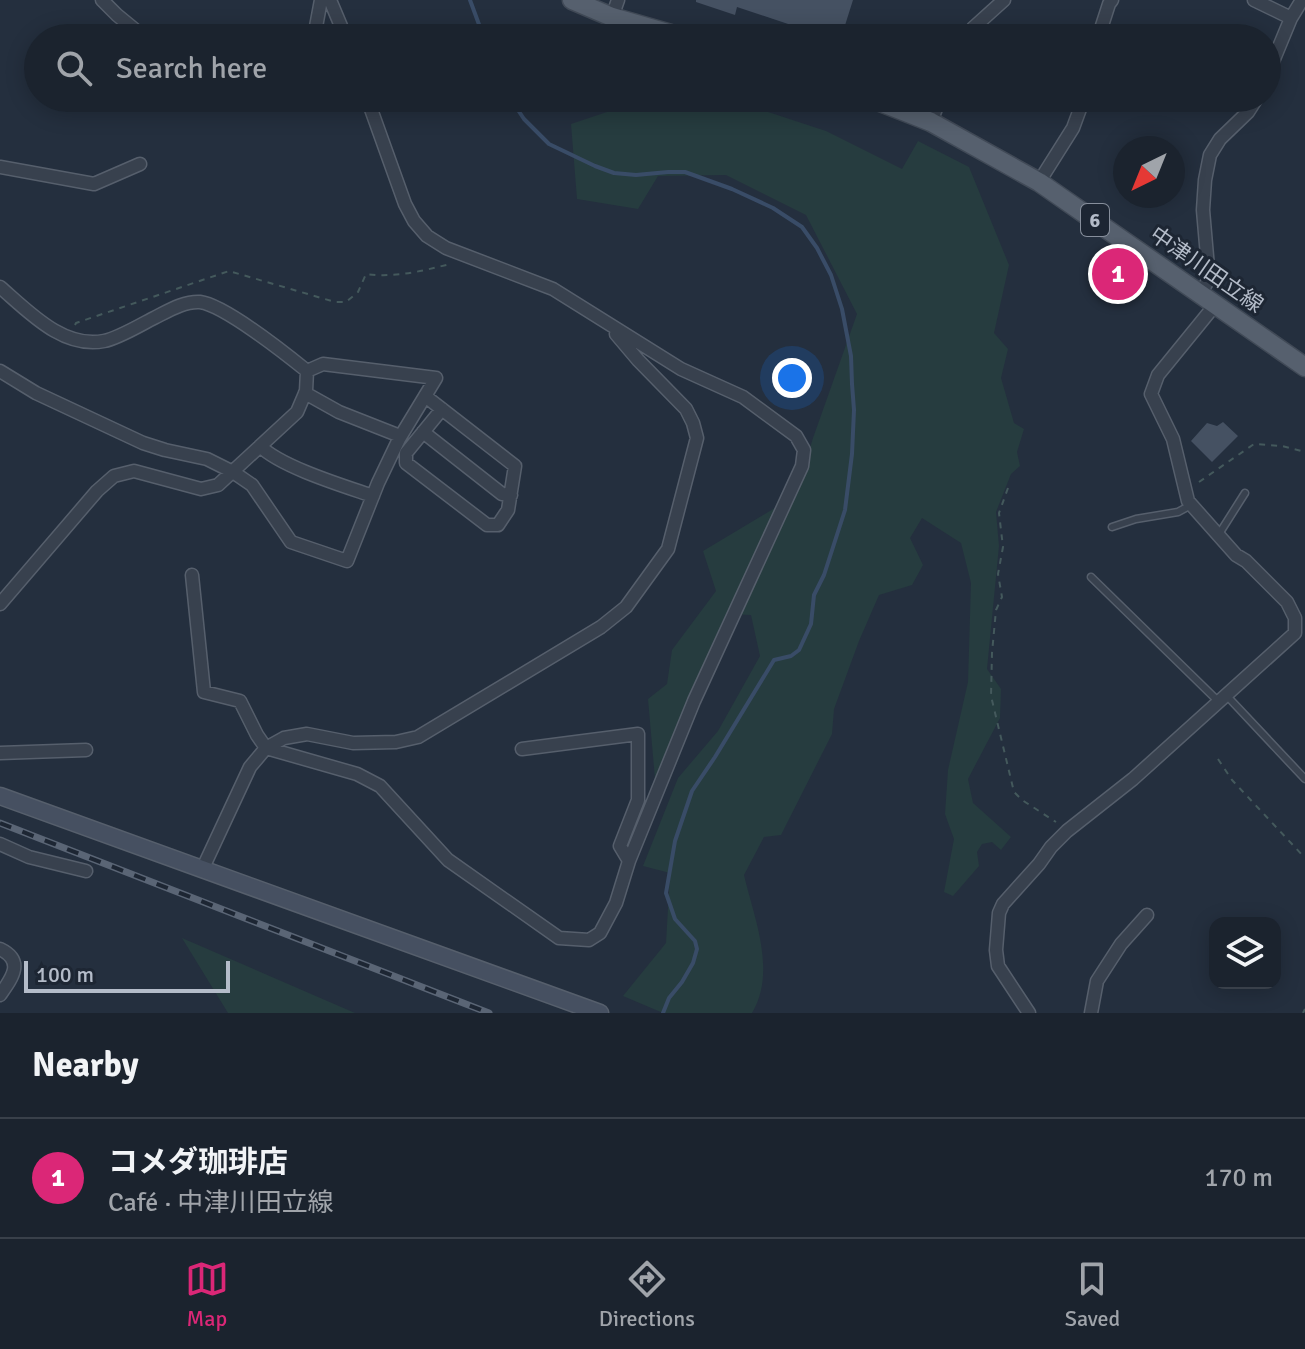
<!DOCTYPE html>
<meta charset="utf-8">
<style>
body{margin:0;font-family:Signika,"Noto Sans JP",sans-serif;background:#282f3a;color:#f1f3f6}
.controls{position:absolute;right:24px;bottom:24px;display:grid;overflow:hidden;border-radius:16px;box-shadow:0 4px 20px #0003}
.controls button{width:72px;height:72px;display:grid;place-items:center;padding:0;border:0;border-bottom:2px solid #39404a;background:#1b232e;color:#f1f3f6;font:40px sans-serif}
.compass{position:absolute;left:1113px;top:136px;width:72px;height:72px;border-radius:50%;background:#1b232e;box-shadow:0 4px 20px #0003;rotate:223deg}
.scale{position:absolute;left:24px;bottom:20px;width:206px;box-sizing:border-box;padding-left:8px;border:4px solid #b4bcc9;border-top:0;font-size:22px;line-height:28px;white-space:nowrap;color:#b4bcc9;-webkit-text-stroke:6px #1d2633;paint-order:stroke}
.you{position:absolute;left:792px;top:378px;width:28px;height:28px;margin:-20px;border:6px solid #fff;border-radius:50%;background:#1a73e8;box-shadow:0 0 0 12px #1a73e833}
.badge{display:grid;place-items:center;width:52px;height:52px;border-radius:50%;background:#db2777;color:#fff;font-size:26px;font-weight:700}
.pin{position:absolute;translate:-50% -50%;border:4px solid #fff;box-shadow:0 2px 8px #0006}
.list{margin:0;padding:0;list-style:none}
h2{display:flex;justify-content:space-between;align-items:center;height:104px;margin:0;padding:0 32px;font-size:34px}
h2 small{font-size:26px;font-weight:400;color:#a0a4aa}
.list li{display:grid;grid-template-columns:52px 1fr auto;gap:24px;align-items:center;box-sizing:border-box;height:120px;padding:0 32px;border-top:2px solid #39404a}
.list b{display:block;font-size:30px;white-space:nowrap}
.list p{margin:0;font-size:26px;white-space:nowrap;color:#a0a4aa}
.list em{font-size:26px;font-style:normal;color:#a0a4aa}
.icon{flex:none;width:44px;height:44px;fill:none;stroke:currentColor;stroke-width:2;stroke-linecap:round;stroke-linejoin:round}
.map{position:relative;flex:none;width:1305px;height:1013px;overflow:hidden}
.search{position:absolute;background:#1b232e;box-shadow:0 4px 20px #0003;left:24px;right:24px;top:24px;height:88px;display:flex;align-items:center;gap:20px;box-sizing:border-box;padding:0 28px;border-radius:44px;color:#a0a4aa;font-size:30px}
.sheet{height:224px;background:#1b232e}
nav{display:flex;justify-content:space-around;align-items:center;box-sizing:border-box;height:112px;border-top:2px solid #39404a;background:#1b232e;font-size:22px;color:#a0a4aa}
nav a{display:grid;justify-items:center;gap:4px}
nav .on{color:#db2777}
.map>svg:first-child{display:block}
.green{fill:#263c3f}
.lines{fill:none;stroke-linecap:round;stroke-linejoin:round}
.stream{stroke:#394c67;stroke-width:4}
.building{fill:#455162}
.lane-casing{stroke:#565f6c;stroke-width:9}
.street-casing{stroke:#565f6c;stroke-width:15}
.secondary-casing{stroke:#565f6c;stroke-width:19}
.primary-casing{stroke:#414a57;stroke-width:21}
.path{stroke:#44595c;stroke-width:2;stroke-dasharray:6 6;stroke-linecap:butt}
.lane{stroke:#38414e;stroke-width:6}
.street{stroke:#38414e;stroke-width:12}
.secondary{stroke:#465061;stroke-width:16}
.primary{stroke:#56606e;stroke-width:18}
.rail-casing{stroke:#5a6575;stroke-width:7}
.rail{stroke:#1d2633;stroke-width:4;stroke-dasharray:12;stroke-linecap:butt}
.labels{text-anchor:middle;stroke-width:6;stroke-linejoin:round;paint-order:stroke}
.shield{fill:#1d2633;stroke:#878f9c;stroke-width:2}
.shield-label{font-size:20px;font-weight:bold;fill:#b4bcc9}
.street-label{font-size:22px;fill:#b4bcc9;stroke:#1d2633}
</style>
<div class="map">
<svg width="1305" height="1013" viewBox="0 0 1305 1013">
<rect width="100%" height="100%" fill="#242f3e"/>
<path class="green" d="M629 98H726L826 131 902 169 918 141 969 167 1009 265 994 333 1008 349 1001 378 1014 423 1024 429 1017 452 1020 466 1011 474 996 512 999 546 987 669 1001 689 1000 718 968 779 973 803 1011 837 1001 850 992 842 982 844 977 852 979 866 953 896 944 892 954 839 945 814 948 770 968 682 971 583 961 543 922 518 910 538 923 565 912 585 879 595 859 641 834 709 832 734 781 835 764 837 744 875C754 918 777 971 752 1013H663L623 996 666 943 670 873 643 866 678 778 718 731 760 656 751 615 726 614 655 779 648 699 667 684 672 650 716 591 703 551 795 496 813 438 857 314 806 215 726 175 658 176 638 209 577 199 571 124 631 104Z
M182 938 355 1013H228Z"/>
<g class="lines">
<path class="stream" d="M470 0 484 38
M510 98 524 119 549 144 595 166 614 173 636 175 668 172H685L732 189 773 208 802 227 817 248 831 275 842 309 851 356 852 384 854 410 852 454 845 510 824 575 814 595 811 624 799 650 791 656 774 660 715 757 692 791 675 841 666 893 675 919 695 941 697 949 693 963 682 982 669 998 663 1013"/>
</g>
<path class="building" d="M696 0H853L841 38H814L815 33 737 7 735 15 696 2Z
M1116 259 1132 269 1126 278 1133 284 1121 302 1097 286Z
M1223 422 1238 436 1212 462 1191 441 1207 423 1217 426Z"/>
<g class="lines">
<defs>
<path id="lane" d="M1112 527 1136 519 1178 512 1191 505
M1219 534 1245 493
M1091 577 1219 702
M1227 696 1305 779"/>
<path id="street" d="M102 0 117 15 145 38
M330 0 346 38
M1254 0 1291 18
M612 17 618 0
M307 38H311L315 32 321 0
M967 38 973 28 1004 0
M1098 38 1109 4 1112 0
M1267 76 1291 18 1302 0
M931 122 940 98
M0 167 94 184 140 164
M1039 182 1073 128 1084 98
M0 287C29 312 63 349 104 341 119 338 140 325 154 318 168 311 184 301 200 302 224 305 286 354 307 371L306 391 297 412 218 485 201 489 134 471 114 476 97 491 0 604
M1200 294 1209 279 1203 210 1205 180 1210 155 1220 139 1248 112 1257 98
M0 371 36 393 143 443 165 450 207 459 233 472 252 485 291 542 347 561 378 483 399 439 436 378 323 364 307 371
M305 393 339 412 400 436
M425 396 515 466 508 510 498 525H487L406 463V453L442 409
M423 432 502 494 511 495
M260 446C281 467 344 486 373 496
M192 575 204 692 240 701 257 735 266 748 357 774 380 786 448 860 559 938 589 940 600 933 616 903 629 861 694 701 802 466 804 450 796 436 743 397 681 369 553 289 446 248 427 236 414 221 405 204 367 98
M522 749 638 734V800L620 846 629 861
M0 753 86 750
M0 844 29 857 86 871
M202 870 250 767 266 748 284 738 307 734 353 743 396 742 418 737 601 627 626 607 668 549 697 438 693 423 686 409 638 360 616 334
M0 949C25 961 12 978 0 995
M1029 1013 998 966 996 950 999 913 1003 904 1039 864 1051 847 1067 831 1133 779 1295 633V618L1287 602 1246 561 1236 555 1188 501 1173 439 1151 394 1158 375 1215 305
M1091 1013 1097 981 1121 944 1147 915"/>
<path id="secondary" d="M0 796 600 1013"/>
<path id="primary" d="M572 0 612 17 685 38
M870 98 931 122 1039 182 1305 367"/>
</defs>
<use href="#lane" class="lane-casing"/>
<use href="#street" class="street-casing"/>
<use href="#secondary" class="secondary-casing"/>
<use href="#primary" class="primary-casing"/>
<path class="path" d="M75 325 76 323 229 271 335 302H346L358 292 366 274C395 278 422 271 450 264
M1199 482 1254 444 1282 446 1305 452
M1008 488 999 513 1003 547 998 574 1002 597 996 610 992 653 991 696 1014 792 1022 800 1056 822
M1218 759 1232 780 1305 858
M1303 1013 1305 1009"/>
<use href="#lane" class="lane"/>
<use href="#street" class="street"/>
<use href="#secondary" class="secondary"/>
<use href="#primary" class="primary"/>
<defs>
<path id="rail" d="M0 823 489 1013"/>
</defs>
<use href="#rail" class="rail-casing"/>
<use href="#rail" class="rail"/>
</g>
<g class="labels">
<rect class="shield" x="1081" y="204" width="28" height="32" rx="6"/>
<g class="shield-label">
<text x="1095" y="227">6</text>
</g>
<g class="street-label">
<text transform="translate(1207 269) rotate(35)" y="8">中津川田立線</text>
</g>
</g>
</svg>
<div class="controls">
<button><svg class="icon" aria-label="layers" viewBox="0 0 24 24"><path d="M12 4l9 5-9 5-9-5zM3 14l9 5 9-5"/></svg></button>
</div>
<svg class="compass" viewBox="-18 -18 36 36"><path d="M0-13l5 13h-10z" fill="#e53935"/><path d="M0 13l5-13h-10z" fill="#a0a4aa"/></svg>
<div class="scale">100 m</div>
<div class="you"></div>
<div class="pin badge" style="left:1118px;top:274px">1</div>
<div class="search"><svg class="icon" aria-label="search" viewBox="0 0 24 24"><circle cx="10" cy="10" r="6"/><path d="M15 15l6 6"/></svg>Search here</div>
</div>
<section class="sheet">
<h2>Nearby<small></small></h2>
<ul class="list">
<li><span class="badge">1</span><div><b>コメダ珈琲店</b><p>Café · 中津川田立線</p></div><em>170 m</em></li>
</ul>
</section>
<nav>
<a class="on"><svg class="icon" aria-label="map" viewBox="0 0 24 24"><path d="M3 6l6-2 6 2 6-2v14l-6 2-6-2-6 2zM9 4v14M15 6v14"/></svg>Map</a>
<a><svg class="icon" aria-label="directions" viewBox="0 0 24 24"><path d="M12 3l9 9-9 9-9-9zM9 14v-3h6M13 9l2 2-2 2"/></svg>Directions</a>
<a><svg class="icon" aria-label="saved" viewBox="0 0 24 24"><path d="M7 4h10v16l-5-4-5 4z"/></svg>Saved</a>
</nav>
